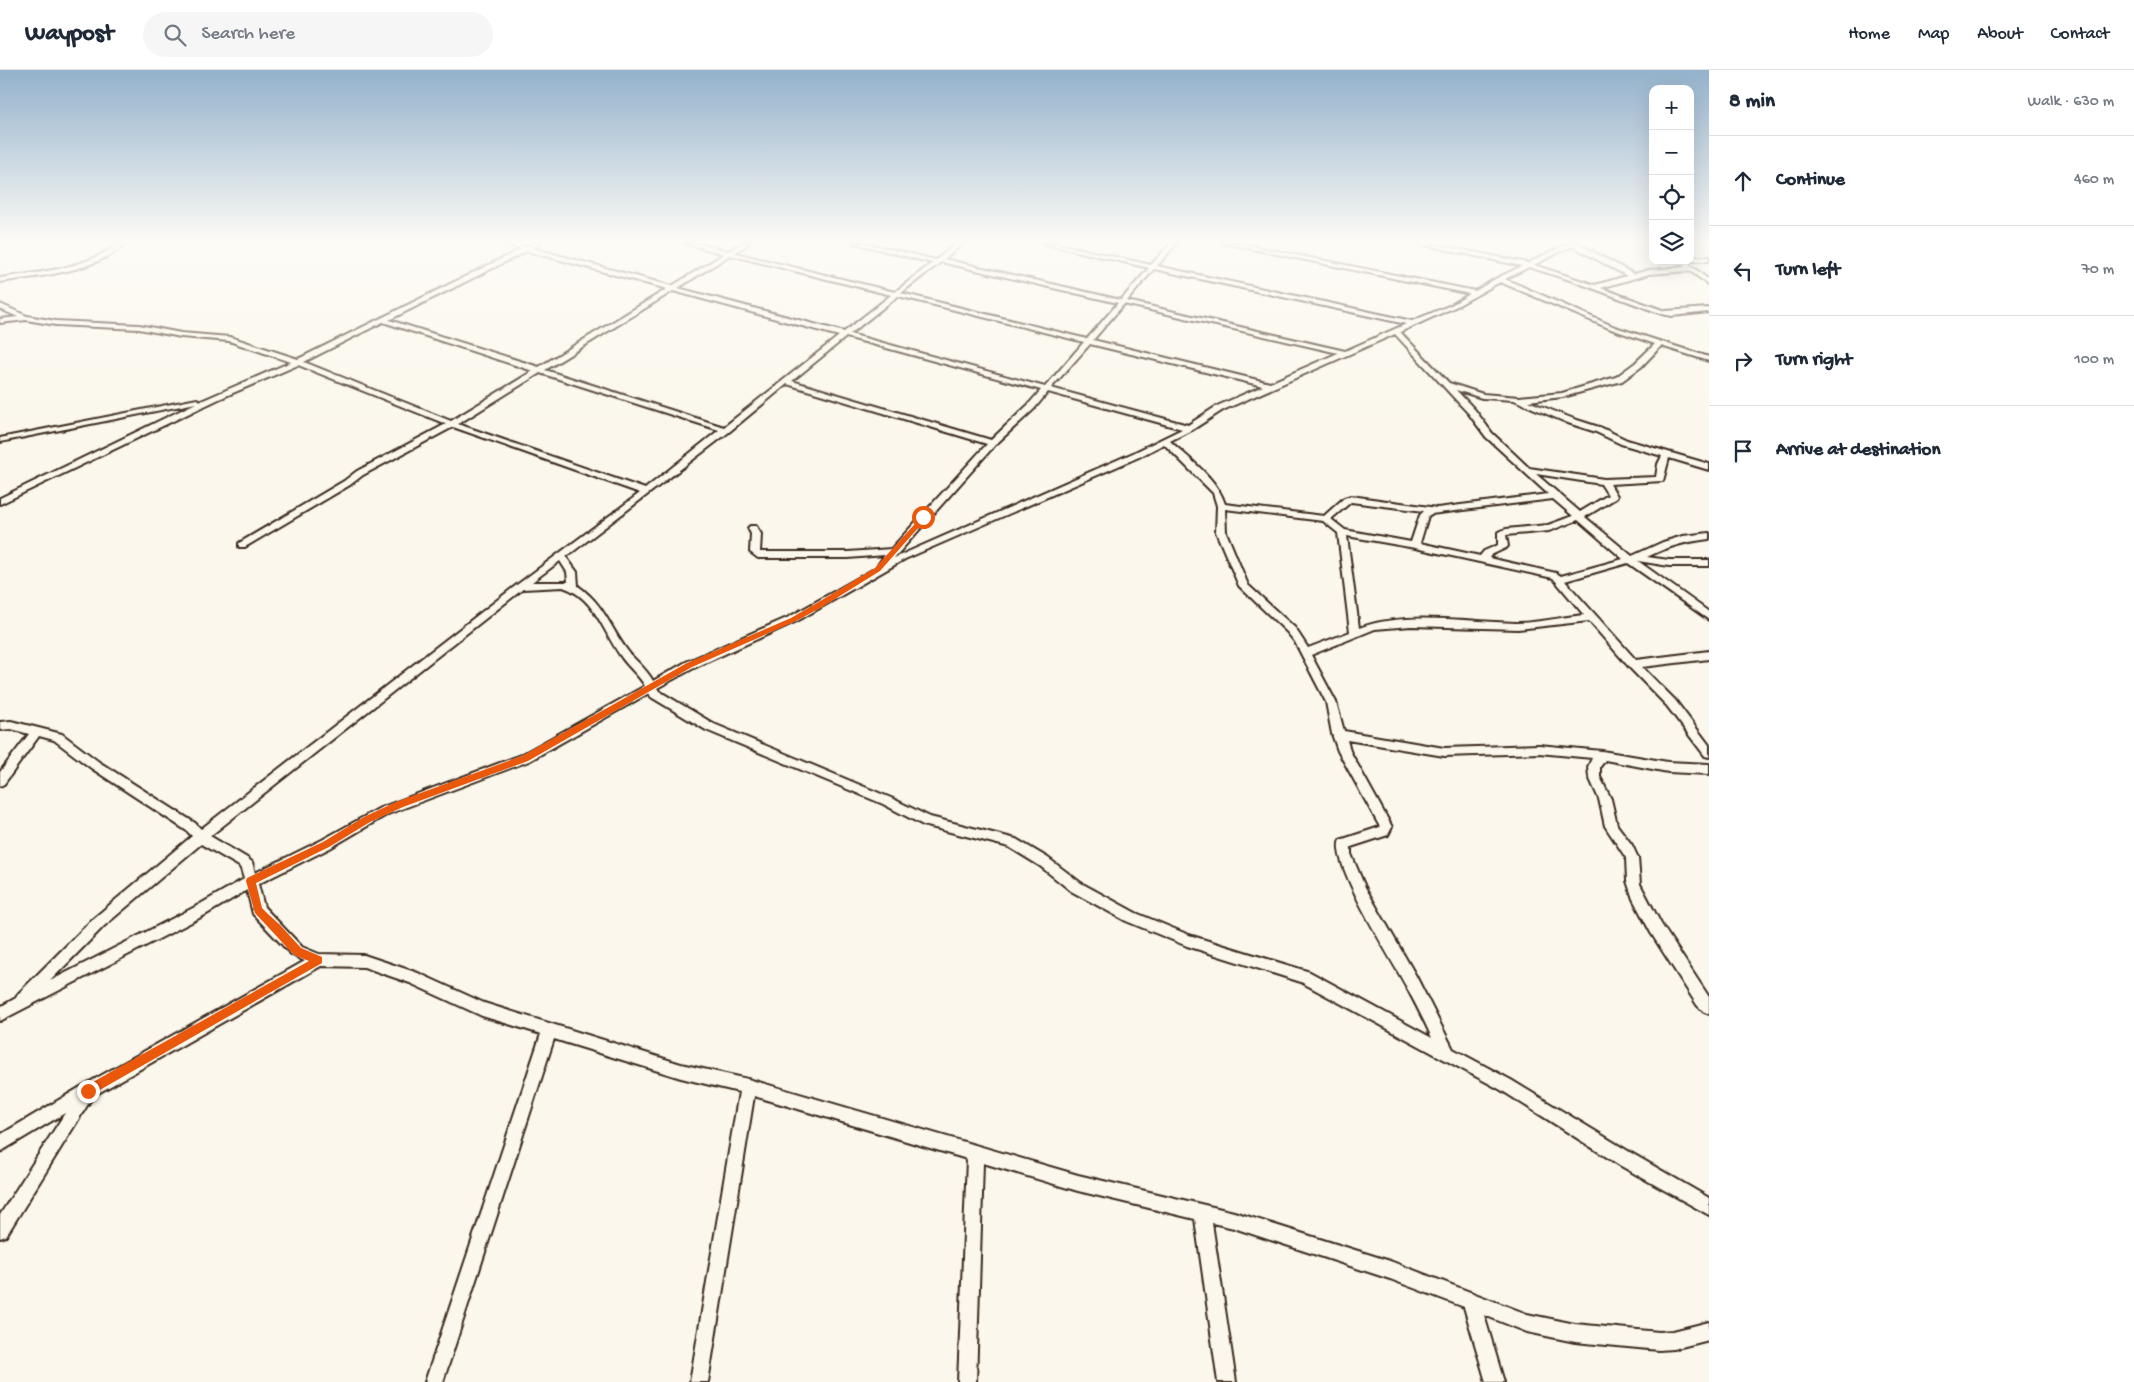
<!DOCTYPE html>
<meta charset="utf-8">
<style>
body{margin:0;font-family:"Gochi Hand",sans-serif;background:#f6f6f7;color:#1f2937}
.controls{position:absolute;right:15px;top:15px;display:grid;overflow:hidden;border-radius:10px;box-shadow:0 5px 20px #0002}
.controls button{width:45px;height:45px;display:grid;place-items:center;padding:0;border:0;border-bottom:1px solid #e0e1e3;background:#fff;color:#1f2937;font:25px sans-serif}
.stop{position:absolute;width:15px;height:15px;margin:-11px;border:4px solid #ea580c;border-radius:50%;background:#fff}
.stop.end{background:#ea580c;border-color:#fff;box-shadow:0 1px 5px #0008}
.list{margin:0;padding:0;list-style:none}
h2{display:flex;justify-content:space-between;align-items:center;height:65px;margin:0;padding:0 20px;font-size:21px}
h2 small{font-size:16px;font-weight:400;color:#747a83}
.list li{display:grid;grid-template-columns:32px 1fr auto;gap:15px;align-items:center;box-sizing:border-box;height:90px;padding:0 20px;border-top:1px solid #e0e1e3}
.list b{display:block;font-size:19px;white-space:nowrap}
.list em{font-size:16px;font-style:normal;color:#747a83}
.icon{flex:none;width:28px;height:28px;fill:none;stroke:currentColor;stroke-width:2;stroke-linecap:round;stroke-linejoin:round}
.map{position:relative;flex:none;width:1709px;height:1312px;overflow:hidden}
header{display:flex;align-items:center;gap:30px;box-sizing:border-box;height:70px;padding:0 25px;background:#fff;border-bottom:1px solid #e0e1e3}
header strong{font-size:24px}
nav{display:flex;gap:28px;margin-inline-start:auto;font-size:18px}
.search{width:350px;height:45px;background:#f6f6f7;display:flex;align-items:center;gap:12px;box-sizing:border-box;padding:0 18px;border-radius:28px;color:#747a83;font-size:19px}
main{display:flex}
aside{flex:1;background:#fff}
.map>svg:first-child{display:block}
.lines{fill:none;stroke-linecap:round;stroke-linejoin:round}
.street-casing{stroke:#3b2a1e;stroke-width:4}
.street{fill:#fbf7ec;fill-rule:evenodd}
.route{fill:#ea580c}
</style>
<header>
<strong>Waypost</strong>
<div class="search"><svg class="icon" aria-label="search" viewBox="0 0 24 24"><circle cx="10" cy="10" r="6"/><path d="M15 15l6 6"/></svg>Search here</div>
<nav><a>Home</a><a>Map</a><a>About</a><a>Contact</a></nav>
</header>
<main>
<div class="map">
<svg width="1709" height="1312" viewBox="0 0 1709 1312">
<rect width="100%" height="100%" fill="#fbf7ec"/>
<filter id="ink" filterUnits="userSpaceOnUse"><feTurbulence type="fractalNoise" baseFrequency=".02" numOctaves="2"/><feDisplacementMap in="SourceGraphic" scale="10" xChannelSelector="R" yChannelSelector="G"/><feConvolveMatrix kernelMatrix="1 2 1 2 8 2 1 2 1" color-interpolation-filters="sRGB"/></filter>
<g filter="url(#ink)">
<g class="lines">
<defs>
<path id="street" d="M119 173H126C97 202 39 206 0 212V208C40 202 86 199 119 173Z
M502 173H513L526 177 533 173H541L532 178 672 216 724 184 685 173H696L729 181 741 173H749L735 183 895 222 932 193 854 173H865L936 190 957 173H964L944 189 1121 230 1149 198 1042 173H1054L1151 195 1171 173H1177L1157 196 1412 251 1451 235 1470 224 1223 173H1236L1475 221 1497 208 1522 196 1415 173H1428L1528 193 1569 173H1577L1634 204 1649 200 1685 197 1678 191H1685L1709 210V215L1690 201 1649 204 1601 218 1665 241 1709 238V242L1672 246 1662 244 1573 211 1529 197 1505 209 1615 257 1709 287V291L1661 276 1641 297 1622 311 1563 327 1528 331 1574 349 1602 358 1627 370 1709 394V400L1669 388 1663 411 1610 414 1617 426 1616 428 1585 447 1632 486 1663 472 1683 466 1709 463V469C1685 472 1669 476 1647 487L1669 490H1709V496H1669L1638 491 1709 542V550L1628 493 1565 511 1636 590 1709 581V589L1642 597 1675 630 1709 675V687L1705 686 1667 636 1629 597 1589 551 1518 559 1411 556 1375 559 1311 585 1336 632 1344 661 1444 678 1539 675 1602 681 1668 692 1709 694V704L1668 702 1605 690 1600 697V707L1611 729 1617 755 1632 775 1638 788 1640 814 1661 854 1709 927V944L1704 942 1697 935 1651 863 1633 829 1627 811 1626 788 1605 756 1599 729 1589 707 1588 697 1592 688 1539 683 1444 686 1347 670 1350 681 1392 757 1388 765 1351 777V784L1365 817 1416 906 1453 979 1511 1010 1633 1084 1709 1128V1145L1621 1096 1501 1020 1301 912 1187 876 1126 851 1071 821 1040 796 1009 777 923 755 883 734 706 660 651 627 649 623 529 691 388 744 330 778 258 814 264 837 302 877 319 884 364 885 418 903 484 933 681 994 748 1009 1078 1105 1234 1142 1390 1191 1527 1244 1575 1254 1659 1262 1673 1261 1709 1252V1270L1673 1279 1659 1280 1575 1272 1527 1262 1484 1245 1504 1312H1486L1464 1237 1390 1209 1234 1158 1212 1153 1236 1312H1218L1195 1149 1078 1121 983 1093 976 1312H958L967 1089 754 1026 708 1312H690L739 1022 681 1008 554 969 443 1312H425L541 964 482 946 410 913 364 897 321 896 93 1026 6 1166 0 1168V1145L65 1043 0 1082V1065L79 1018 305 891 292 885 253 844 247 820 205 845 0 951V937L16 928 18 924 94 848 192 766 187 761 91 698 54 670 39 666 4 714 0 716V702L29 664 11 659 0 660V652L11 651 62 664 99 692 195 753 201 759 518 514 640 423 453 357 363 405 350 415 245 477H239V473L344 411 357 401 446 354 298 295 219 329 0 434V428L196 333 0 372V368L197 329 201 331 291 292 229 271 181 267 139 259 56 255 26 250 0 253V249L18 247 0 239V234L27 246 56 251 139 255 181 263 230 267 298 289 521 179ZM1572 176 1627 206 1595 215 1534 195ZM527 181 667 219 539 297 389 250ZM730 185 891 225 844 262 678 218ZM941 192 1118 233 1087 269 901 223ZM1154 199 1406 254 1345 281 1127 231ZM1500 212 1611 259 1655 274 1635 293 1616 307 1562 323 1519 327 1483 324 1449 313 1400 262 1455 237ZM673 221 839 266 724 357 545 300ZM898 226 1084 272 1045 317 850 264ZM1124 234 1338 283 1270 313 1093 270ZM383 252 533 301 451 351 304 292ZM1395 264 1469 344 1486 367 1548 424 1437 438 1351 426 1344 428 1324 446 1225 434C1217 408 1189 389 1170 371L1192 360 1223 340ZM846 267 1041 320 1028 335 991 370 792 311ZM1090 274 1263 316 1217 336 1188 355 1051 318ZM540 303 719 360 645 419 458 354ZM787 314 987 374 891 479 848 482H760L761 464 756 456H750L748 458 751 464 750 482 758 488H848L885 485 876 498 789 547 686 592 653 611C647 600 638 593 630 584 610 559 606 536 578 516L577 502 566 487 729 362ZM1456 320 1482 328 1514 330 1568 353 1596 362 1621 374 1662 386 1658 394 1656 407 1604 409 1529 398 1492 363 1475 340ZM1048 322 1182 359 1133 383 894 488 995 375 1034 339ZM1164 374 1213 423 1217 436 1216 462 1239 516 1287 562 1295 572 1326 632 1332 664 1338 681 1380 757 1340 770C1329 791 1394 893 1406 916 1415 933 1424 950 1432 968L1310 902 1189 865 1136 843 1081 813 1048 788 1016 769 930 747 891 728 714 654 659 621 657 618 694 598 797 551 905 489 1139 387ZM1536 404 1601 414 1608 425 1580 442ZM1553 429 1573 446 1548 455 1506 459 1498 462V475L1484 481 1480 486 1420 473 1428 446 1431 444ZM1351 432 1424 441 1420 445 1411 472 1345 460 1331 449ZM1225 439 1323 451 1338 463 1350 562 1308 578 1295 558 1248 515 1226 462ZM1578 450 1623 489 1561 506 1556 503 1489 488 1491 485 1506 478 1508 476 1506 465 1549 461ZM1347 466 1415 478 1553 508 1584 545C1562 547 1538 553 1516 553 1469 552 1402 541 1359 558ZM560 491 567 502 568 512H532ZM563 517C595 527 604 564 622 588 629 598 639 605 645 616L521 685 380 738 322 770 255 803 252 792 247 788 210 766 523 519ZM201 774 239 796 241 799 244 809 195 837 50 911 104 856Z
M1648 173H1653V176Z
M1690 187H1709V191H1690Z"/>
</defs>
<use href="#street" class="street-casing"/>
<use href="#street" class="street"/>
</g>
</g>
<linearGradient id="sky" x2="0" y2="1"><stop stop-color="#94b2cc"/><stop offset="0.48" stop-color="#fdfbf6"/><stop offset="1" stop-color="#fdfbf6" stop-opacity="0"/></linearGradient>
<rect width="1709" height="357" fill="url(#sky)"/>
<path class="route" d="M923 445 926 446V449L880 501 822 537 796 551 692 597 528 691 403 737 370 752 329 777 256 813 262 838 268 844 280 855 301 878 322 887V893L91 1025 88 1026 84 1025 82 1021 84 1017 309 891 294 885 255 843 246 811 247 808 323 772 364 747 396 732 522 686 687 593 791 548 817 533 875 498Z"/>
</svg>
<div class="controls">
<button>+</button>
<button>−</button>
<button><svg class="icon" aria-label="locate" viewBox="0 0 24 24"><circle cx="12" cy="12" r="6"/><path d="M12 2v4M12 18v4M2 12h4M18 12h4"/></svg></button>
<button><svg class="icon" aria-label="layers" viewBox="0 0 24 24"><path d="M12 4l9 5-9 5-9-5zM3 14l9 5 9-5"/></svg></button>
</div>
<div class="stop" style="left:923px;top:447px"></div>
<div class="stop end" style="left:88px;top:1021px"></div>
</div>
<aside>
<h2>8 min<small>Walk · 630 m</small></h2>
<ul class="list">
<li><svg class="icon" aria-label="ahead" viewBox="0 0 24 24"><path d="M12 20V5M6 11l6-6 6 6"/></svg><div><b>Continue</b></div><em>460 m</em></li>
<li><svg class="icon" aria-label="left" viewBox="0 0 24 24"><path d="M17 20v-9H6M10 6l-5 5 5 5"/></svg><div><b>Turn left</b></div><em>70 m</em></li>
<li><svg class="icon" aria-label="right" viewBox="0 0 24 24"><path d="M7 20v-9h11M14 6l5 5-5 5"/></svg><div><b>Turn right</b></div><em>100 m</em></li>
<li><svg class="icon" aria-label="arrive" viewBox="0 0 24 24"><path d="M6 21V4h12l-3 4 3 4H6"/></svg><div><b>Arrive at destination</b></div></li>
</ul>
</aside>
</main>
